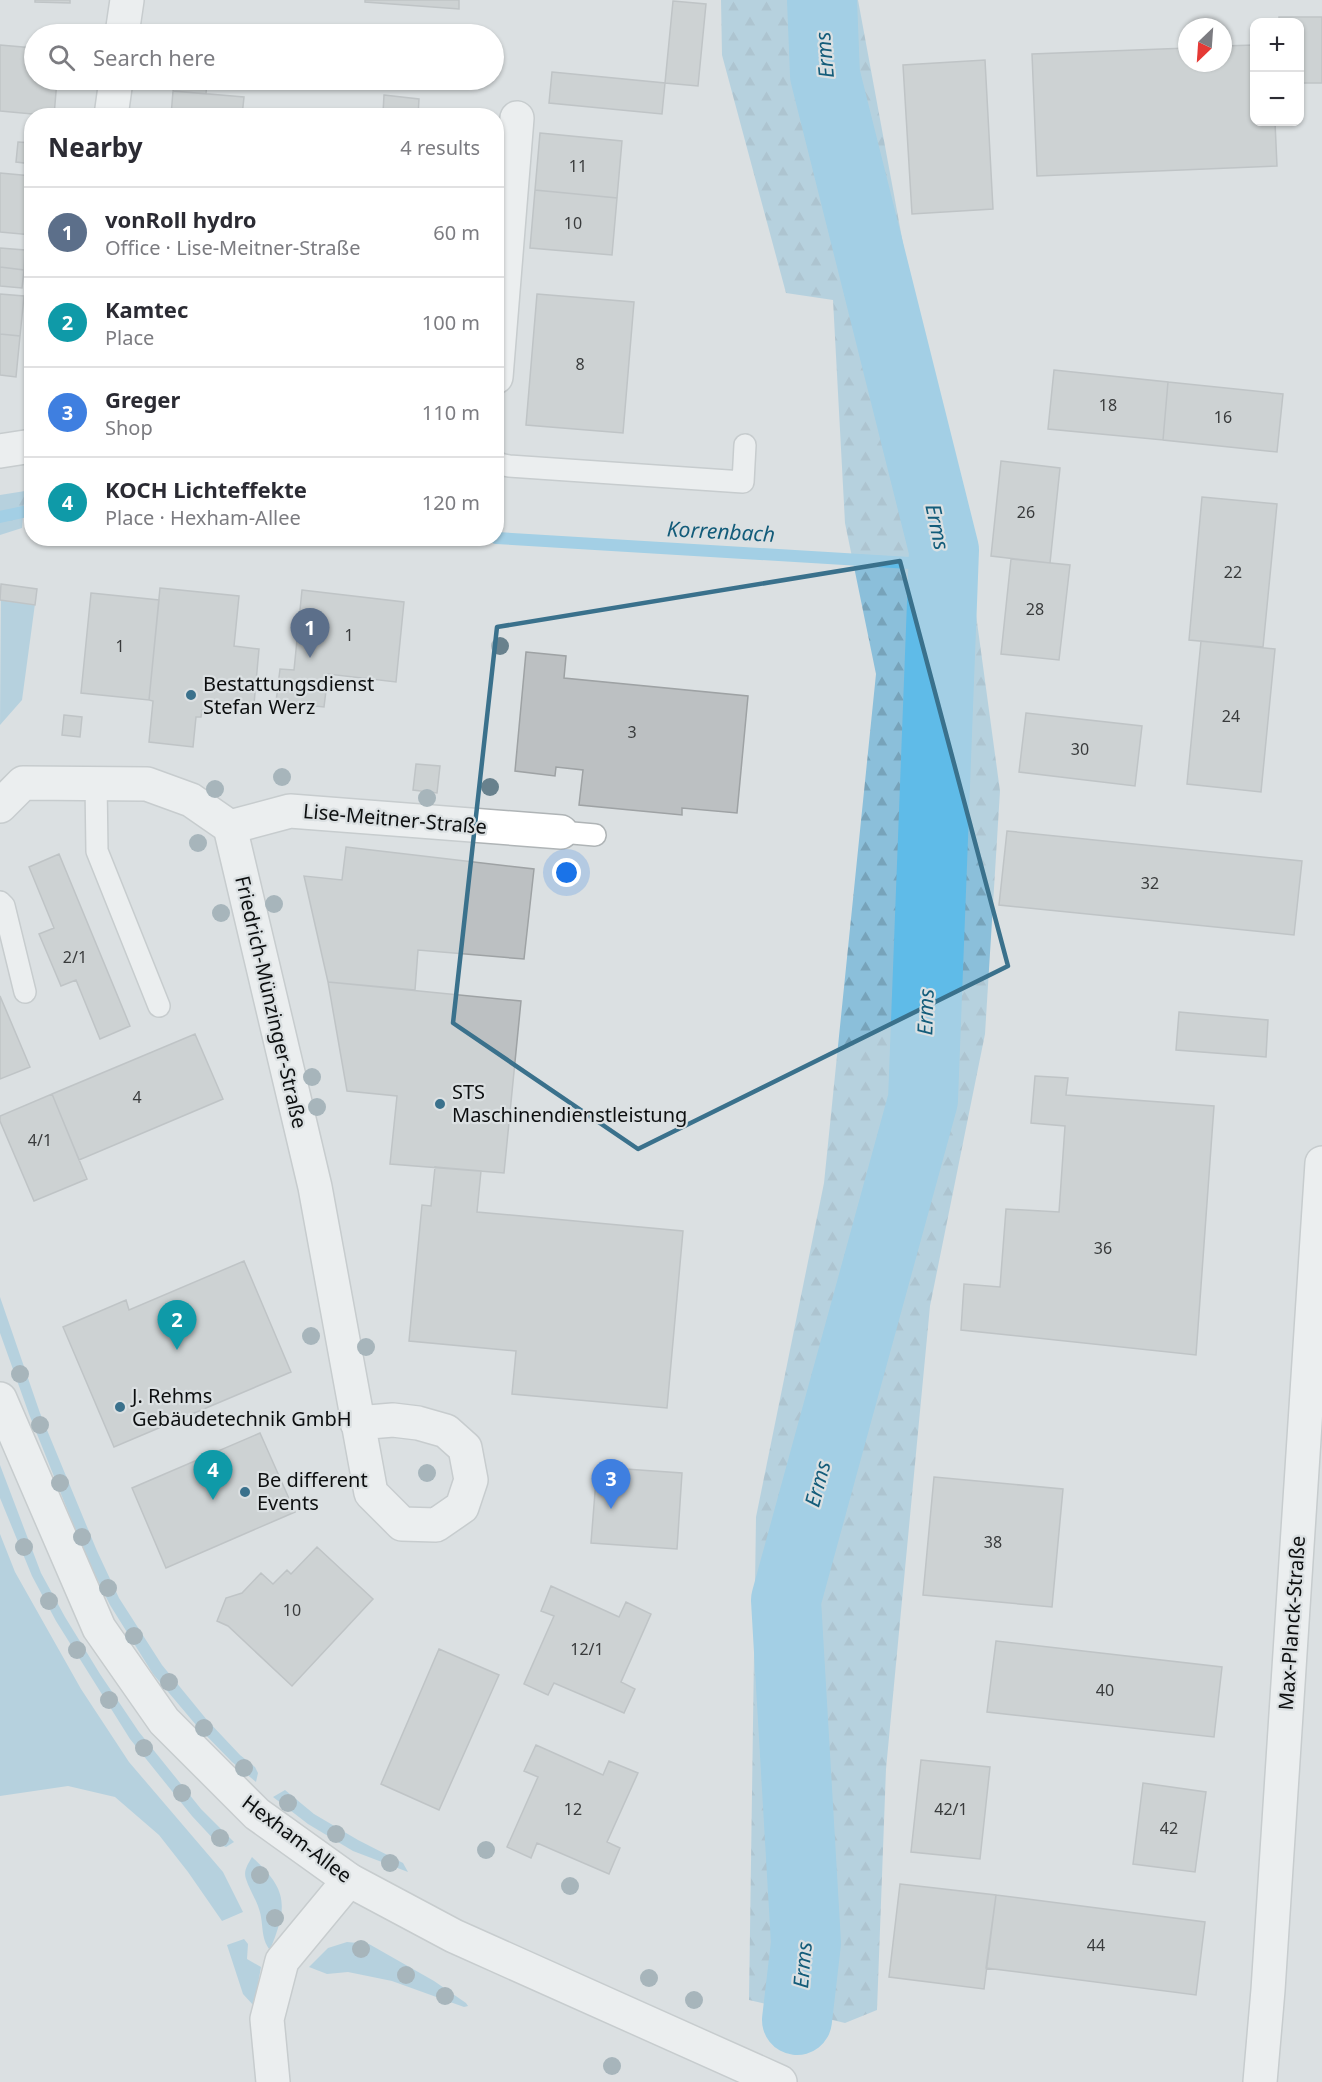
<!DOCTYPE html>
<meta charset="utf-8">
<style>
body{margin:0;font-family:"Noto Sans",sans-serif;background:#f7f7f7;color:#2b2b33}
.controls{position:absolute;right:18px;top:18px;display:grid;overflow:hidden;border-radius:12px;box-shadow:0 2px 4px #0004}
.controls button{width:54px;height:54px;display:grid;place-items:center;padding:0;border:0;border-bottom:2px solid #e1e1e2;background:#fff;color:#2b2b33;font:30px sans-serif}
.compass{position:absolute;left:1178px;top:18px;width:54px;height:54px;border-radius:50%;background:#fff;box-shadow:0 2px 4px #0004;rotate:205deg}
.you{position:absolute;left:567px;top:873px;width:21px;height:21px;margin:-15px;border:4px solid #fff;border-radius:50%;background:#1a73e8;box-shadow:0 0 0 9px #1a73e833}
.badge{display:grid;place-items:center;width:39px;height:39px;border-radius:50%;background:#d93025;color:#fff;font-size:20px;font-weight:700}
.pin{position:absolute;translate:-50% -50px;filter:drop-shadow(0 2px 3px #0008)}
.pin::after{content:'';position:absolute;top:32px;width:21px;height:18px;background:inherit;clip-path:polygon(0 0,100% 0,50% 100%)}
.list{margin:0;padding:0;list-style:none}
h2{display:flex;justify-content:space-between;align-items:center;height:78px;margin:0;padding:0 24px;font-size:26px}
h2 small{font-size:20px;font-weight:400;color:#7c7c81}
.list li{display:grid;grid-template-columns:39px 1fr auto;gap:18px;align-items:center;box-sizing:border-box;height:90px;padding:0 24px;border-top:2px solid #e1e1e2}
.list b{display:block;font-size:22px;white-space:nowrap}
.list p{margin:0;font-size:20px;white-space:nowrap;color:#7c7c81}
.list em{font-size:20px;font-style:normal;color:#7c7c81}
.icon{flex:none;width:33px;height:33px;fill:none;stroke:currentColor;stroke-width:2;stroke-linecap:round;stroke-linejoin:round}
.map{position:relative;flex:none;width:1322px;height:2082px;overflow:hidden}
.search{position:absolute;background:#fff;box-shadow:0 2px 4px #0004;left:24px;top:24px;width:480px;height:66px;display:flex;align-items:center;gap:15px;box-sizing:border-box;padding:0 21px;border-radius:33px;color:#7c7c81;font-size:22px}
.panel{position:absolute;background:#fff;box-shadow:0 2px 4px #0004;left:24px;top:108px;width:480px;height:438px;border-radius:24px}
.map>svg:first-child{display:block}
.grass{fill:#8bbfda}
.forest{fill:url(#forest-firs)}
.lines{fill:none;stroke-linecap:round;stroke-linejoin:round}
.stream{stroke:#5fbbe8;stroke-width:12}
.river{stroke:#5fbbe8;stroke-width:70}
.building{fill:#bcc0c2;stroke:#9ea2a4;stroke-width:1.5}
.lane-casing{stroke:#afb4b6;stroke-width:24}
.street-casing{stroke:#afb4b6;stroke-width:36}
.secondary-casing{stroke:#afb4b6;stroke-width:36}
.lane{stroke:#fff;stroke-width:21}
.street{stroke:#fff;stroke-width:33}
.secondary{stroke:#fff;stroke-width:33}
.tree{fill:#68818d}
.marked{fill:none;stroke:#3a718c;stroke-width:4.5;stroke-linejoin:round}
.poi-dot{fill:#3a718c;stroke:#dbe0e2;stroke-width:2}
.labels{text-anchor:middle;stroke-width:4.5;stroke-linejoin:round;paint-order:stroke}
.number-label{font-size:16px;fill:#393b3c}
.poi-label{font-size:20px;fill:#0d0f10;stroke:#dbe0e2;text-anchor:start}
.street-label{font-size:20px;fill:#0d0f10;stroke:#dbe0e2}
.water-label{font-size:21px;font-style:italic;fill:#135c7a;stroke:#dbe0e2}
</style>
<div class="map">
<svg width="1322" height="2082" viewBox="0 0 1322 2082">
<defs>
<pattern id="forest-firs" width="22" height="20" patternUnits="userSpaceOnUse" patternTransform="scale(1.5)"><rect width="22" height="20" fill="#8bbfda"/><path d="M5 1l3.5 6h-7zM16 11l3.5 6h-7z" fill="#77a3ba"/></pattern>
</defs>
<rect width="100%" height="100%" fill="#dbe0e2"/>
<path class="grass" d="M1 584 37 589 22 700 0 725Z
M0 1297 40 1413 97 1551 119 1598 162 1665 207 1720 240 1755 255 1767 258 1773 256 1782 232 1762 196 1725 153 1674 110 1605 87 1559 29 1414 0 1333Z
M0 1465 41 1573 65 1617 100 1674 139 1732 201 1809 234 1842 226 1847 218 1844 192 1816 130 1739 56 1621 32 1576 0 1498Z
M0 1534 15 1572 81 1689 129 1762 223 1872 243 1912 222 1921 188 1872 159 1835 115 1797 68 1786 0 1796Z
M285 1790 314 1814 358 1840 403 1863 408 1872 353 1851 308 1824 273 1797Z
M252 1857C288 1890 288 1906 270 1950 260 1938 264 1923 259 1909 256 1899 249 1889 246 1879 243 1871 248 1864 252 1857Z
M244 1939 248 1944 247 1959 261 1967 254 2006 243 1994 227 1945Z
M347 1942 369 1944 434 1981 466 2003 468 2006 464 2007 392 1981 348 1972 327 1974 309 1967 328 1948Z"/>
<path class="forest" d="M721 0H858L919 330 963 519 1000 791 985 1034 930 1306 886 1769 877 2010 845 2023 749 2000 756 1517 824 1183 876 674 845 523 833 300 786 293 722 55Z
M25 491 22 528 0 535V495Z"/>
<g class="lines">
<path class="stream" d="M0 517 32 510
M496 538 943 565"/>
<path class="river" d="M797 2020 806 1943 786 1600 923 1100 944 550 825 75 822 0"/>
</g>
<path class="building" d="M35 0H70V3L35 2Z
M365 0H459V9L365 2Z
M673 1 706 4 698 86 665 83Z
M1279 17H1322V83H1300V22H1279Z
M0 45 34 48V80H57L54 116 0 111Z
M1254 45V122H1275L1277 166 1037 176 1032 54 1187 48V63H1223V46Z
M985 60 993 209 912 214 903 65Z
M552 72 665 83 662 114 549 103Z
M175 80H207L206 94 173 91Z
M224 80H328L327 89Z
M173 91 244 97 242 116H171Z
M384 95 419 99 418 116 383 113Z
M378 113H383L411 116H378Z
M540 133 622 141 617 198 535 190Z
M18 142 32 143V164L16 162Z
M0 173 32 176V235L0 232Z
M535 190 617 198 612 255 530 248Z
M0 248 25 250 24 270 0 267Z
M0 267 24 270 22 288 0 286Z
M0 294 24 296 20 336 0 334Z
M537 294 634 302 623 433 526 425Z
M0 334 20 336 16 377 0 375Z
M1054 370 1168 382 1163 440 1048 429Z
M1168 382 1283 394 1277 452 1163 440Z
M1001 461 1060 468 1050 563 991 556Z
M1202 497 1277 504 1263 647 1189 640Z
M1011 559 1070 565 1059 660 1001 654Z
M1 584 37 589 35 605 0 600Z
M160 588 239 596 234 646 259 649 253 715 202 710 201 717H196L193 747 149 742 153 701 149 700Z
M302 590 404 602 396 682 328 674 324 707 276 702 280 669 294 670Z
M91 593 159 600 149 700 81 693Z
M1201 641 1275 649 1261 792 1187 784Z
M526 652 566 656 564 678 748 696 737 813 682 808V815L579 805 583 770 556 767 555 776 515 771Z
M1026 713 1142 726 1135 786 1019 772Z
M64 715 82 717 80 737 62 735Z
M416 764 440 766 437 793 413 790Z
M1007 831 1302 861 1294 935 999 905Z
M346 847 534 869 524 959 418 950 415 990 328 982 304 876 342 880Z
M59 854 130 1026 100 1039 76 980 61 986 39 934 54 928 29 867Z
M328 982 521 1001 504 1173 390 1164 397 1096 347 1091Z
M0 996 30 1067 0 1079Z
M1179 1012 1268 1020 1266 1057 1176 1050Z
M195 1034 223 1099 79 1160 52 1094Z
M1035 1076 1068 1078 1066 1095 1214 1106 1196 1355 961 1330 964 1284 1000 1287 1006 1209 1059 1212 1065 1126 1031 1123Z
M52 1094 87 1179 34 1201 0 1121V1116Z
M435 1167 481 1171 477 1212 683 1231 667 1408 512 1394 516 1351 409 1341 422 1205 431 1206Z
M244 1261 291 1372 114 1447 63 1327 126 1300 129 1310Z
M260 1433 295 1512 166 1568 132 1488Z
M597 1467 682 1473 677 1549 591 1543Z
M934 1477 1063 1489 1052 1607 923 1595Z
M317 1547 373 1599 292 1686 228 1626 217 1621 226 1598 242 1593 261 1573 273 1584 287 1570 291 1574Z
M551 1586 619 1617 626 1602 651 1614 621 1682 635 1689 624 1713 554 1683 548 1695 524 1684 554 1616 541 1611Z
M996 1641 1222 1667 1214 1737 987 1712Z
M439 1649 499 1675 439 1810 381 1784Z
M536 1745 603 1775 609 1761 638 1773 607 1842 620 1848 609 1874 537 1843 531 1858 507 1847 538 1777 524 1771Z
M921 1760 990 1767 980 1859 911 1852Z
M1143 1783 1206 1792 1195 1872 1133 1864Z
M900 1884 996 1895 984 1989 889 1977Z
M996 1895 1205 1922 1196 1995 986 1968Z"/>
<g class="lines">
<defs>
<path id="lane" d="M496 461 499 464 509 466 743 482 745 445
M96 783 97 851 159 1006
M561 832 595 835
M0 902 4 906 25 992"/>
<path id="street" d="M122 34 127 0
M111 116 116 80
M496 377 517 118
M0 451 32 446
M0 806 23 783 147 784 191 800 230 827 315 1187 371 1493 402 1524 436 1525 462 1507 471 1480 465 1448 446 1431 418 1423 393 1420 357 1423
M230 827 290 811 561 832
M273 2082 267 2019 282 1961 349 1880
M1260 2082 1268 1990 1322 1163"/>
<path id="secondary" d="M0 1399 99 1628 164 1721 257 1814 349 1880 454 1936 780 2082"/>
</defs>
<use href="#lane" class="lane-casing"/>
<use href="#street" class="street-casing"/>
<use href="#secondary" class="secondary-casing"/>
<use href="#lane" class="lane"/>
<use href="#street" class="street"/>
<use href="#secondary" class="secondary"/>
</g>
<g class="tree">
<circle cx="500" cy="646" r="9"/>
<circle cx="282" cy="777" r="9"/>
<circle cx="490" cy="787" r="9"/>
<circle cx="215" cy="789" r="9"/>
<circle cx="427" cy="798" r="9"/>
<circle cx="198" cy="843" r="9"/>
<circle cx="274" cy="904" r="9"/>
<circle cx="221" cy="913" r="9"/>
<circle cx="312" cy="1077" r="9"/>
<circle cx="317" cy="1107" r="9"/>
<circle cx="311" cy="1336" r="9"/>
<circle cx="366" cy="1347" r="9"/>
<circle cx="20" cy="1374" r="9"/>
<circle cx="40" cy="1425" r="9"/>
<circle cx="427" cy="1473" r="9"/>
<circle cx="60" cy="1483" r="9"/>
<circle cx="82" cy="1537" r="9"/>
<circle cx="24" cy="1547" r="9"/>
<circle cx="108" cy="1588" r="9"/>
<circle cx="49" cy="1601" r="9"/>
<circle cx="134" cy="1636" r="9"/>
<circle cx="77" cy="1650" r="9"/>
<circle cx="169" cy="1682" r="9"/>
<circle cx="109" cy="1700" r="9"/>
<circle cx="204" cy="1728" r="9"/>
<circle cx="144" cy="1748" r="9"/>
<circle cx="244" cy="1768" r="9"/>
<circle cx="182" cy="1793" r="9"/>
<circle cx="288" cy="1803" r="9"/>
<circle cx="336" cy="1834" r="9"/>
<circle cx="220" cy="1838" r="9"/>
<circle cx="486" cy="1850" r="9"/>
<circle cx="390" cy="1863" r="9"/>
<circle cx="260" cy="1875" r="9"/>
<circle cx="570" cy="1886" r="9"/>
<circle cx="275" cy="1918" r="9"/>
<circle cx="361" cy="1949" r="9"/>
<circle cx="406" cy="1975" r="9"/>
<circle cx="649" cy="1978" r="9"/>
<circle cx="445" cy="1996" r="9"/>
<circle cx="694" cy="2000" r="9"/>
<circle cx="612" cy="2066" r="9"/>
</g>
<path d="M0 0H1322V2082H0ZM900 561 1008 966 638 1149 453 1023 497 627Z" fill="#dbe0e2" fill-opacity=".55" fill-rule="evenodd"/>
<path class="marked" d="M900 561 1008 966 638 1149 453 1023 497 627Z"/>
<g class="poi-dot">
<circle cx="191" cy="695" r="6"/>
<circle cx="440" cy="1104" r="6"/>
<circle cx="120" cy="1407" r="6"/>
<circle cx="245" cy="1492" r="6"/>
</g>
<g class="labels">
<g class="number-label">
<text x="578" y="172">11</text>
<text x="573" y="229">10</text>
<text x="580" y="370">8</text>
<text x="1108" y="411">18</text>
<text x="1223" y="423">16</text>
<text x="1026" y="518">26</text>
<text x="1233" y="578">22</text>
<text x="1035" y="615">28</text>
<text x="349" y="641">1</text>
<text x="120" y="652">1</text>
<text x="1231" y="722">24</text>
<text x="632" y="738">3</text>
<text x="1080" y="755">30</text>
<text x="1150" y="889">32</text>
<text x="75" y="963">2/1</text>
<text x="137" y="1103">4</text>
<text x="40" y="1146">4/1</text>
<text x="1103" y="1254">36</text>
<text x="993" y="1548">38</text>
<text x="292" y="1616">10</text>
<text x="587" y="1655">12/1</text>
<text x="1105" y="1696">40</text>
<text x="573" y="1815">12</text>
<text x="951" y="1815">42/1</text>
<text x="1169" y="1834">42</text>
<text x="1096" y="1951">44</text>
</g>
<g class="poi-label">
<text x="203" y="691">Bestattungsdienst<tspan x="203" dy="23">Stefan Werz</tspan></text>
<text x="452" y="1099">STS<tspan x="452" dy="23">Maschinendienstleistung</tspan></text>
<text x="132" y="1403">J. Rehms<tspan x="132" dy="23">Gebäudetechnik GmbH</tspan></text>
<text x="257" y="1487">Be different<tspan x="257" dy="23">Events</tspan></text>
</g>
<g class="street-label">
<text transform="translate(395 819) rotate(5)" y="7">Lise-Meitner-Straße</text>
<text transform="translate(271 1002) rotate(77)" y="7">Friedrich-Münzinger-Straße</text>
<text transform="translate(1292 1623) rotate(-86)" y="7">Max-Planck-Straße</text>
<text transform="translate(297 1839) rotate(37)" y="7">Hexham-Allee</text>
</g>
<g class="water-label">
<text transform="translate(825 55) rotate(-95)" y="7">Erms</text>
<text transform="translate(937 527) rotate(78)" y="7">Erms</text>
<text transform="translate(721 532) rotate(3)" y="7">Korrenbach</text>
<text transform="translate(926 1012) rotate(-88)" y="7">Erms</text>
<text transform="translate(818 1484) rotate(-75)" y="7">Erms</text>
<text transform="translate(803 1965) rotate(-85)" y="7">Erms</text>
</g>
</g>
</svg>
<div class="controls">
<button>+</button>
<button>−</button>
</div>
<svg class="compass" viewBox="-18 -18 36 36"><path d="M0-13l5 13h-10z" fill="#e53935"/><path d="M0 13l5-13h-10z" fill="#7c7c81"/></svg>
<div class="you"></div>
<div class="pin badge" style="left:310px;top:658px;background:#5c6f8a">1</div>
<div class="pin badge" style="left:177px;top:1350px;background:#0f9aa8">2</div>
<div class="pin badge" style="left:611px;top:1509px;background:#3f7fe0">3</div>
<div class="pin badge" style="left:213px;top:1500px;background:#0f9aa8">4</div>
<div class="search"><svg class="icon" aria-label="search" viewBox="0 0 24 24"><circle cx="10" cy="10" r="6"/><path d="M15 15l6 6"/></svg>Search here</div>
<section class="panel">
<h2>Nearby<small>4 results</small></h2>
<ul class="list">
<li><span class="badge" style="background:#5c6f8a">1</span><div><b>vonRoll hydro</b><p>Office · Lise-Meitner-Straße</p></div><em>60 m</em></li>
<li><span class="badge" style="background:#0f9aa8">2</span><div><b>Kamtec</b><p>Place</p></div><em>100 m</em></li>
<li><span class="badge" style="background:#3f7fe0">3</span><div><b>Greger</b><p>Shop</p></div><em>110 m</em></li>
<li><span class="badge" style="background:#0f9aa8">4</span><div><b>KOCH Lichteffekte</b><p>Place · Hexham-Allee</p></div><em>120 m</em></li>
</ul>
</section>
</div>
